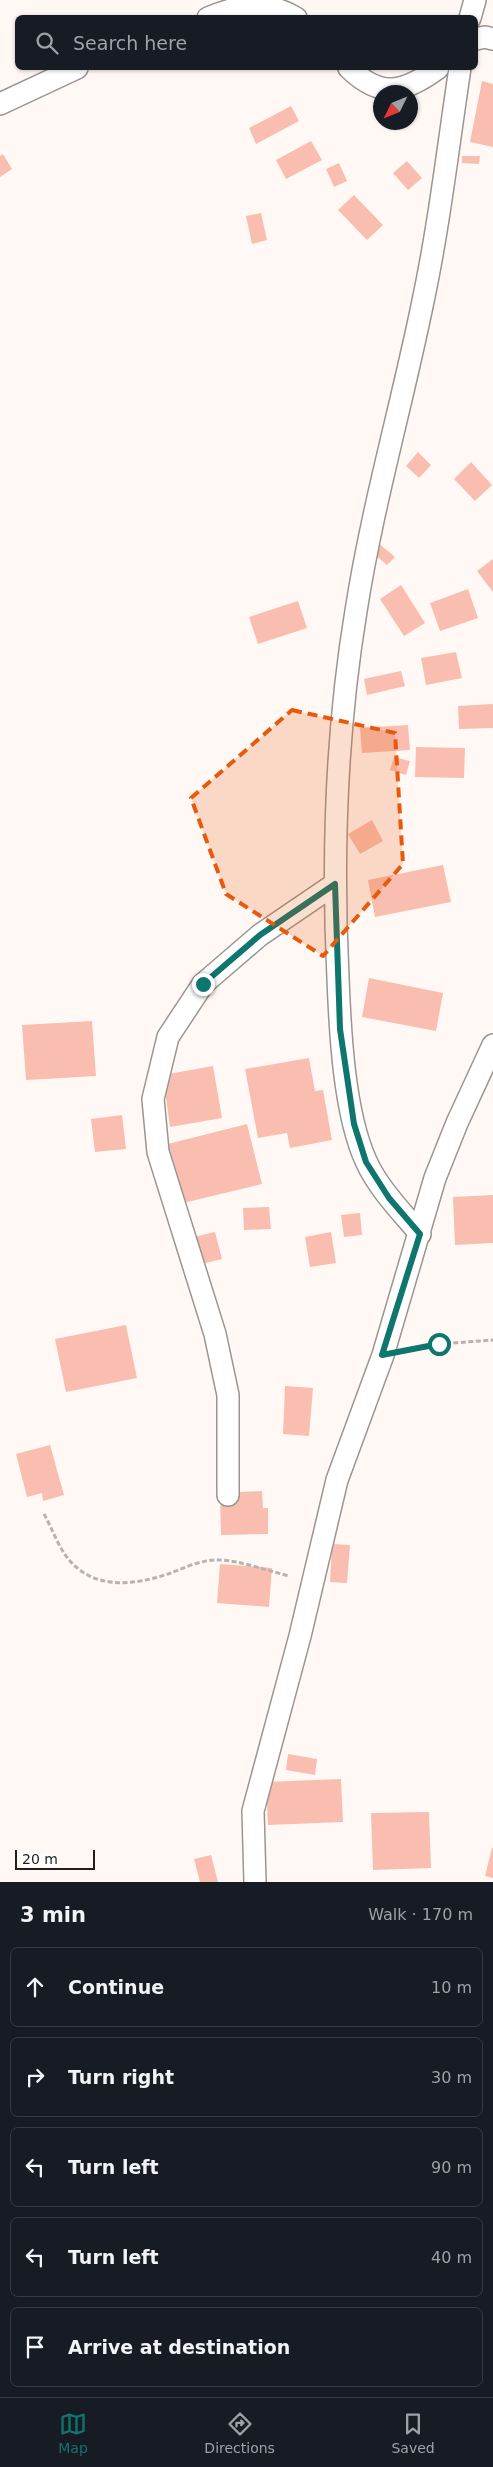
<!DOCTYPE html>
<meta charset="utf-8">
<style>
body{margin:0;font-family:"DejaVu Sans",sans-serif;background:#20242c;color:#f1f3f6}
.compass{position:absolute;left:373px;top:85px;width:45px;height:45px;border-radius:50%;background:#171b24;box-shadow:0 1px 4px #0004;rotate:227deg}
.scale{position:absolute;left:15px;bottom:12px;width:80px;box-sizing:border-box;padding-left:5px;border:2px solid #211f1e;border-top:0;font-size:14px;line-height:18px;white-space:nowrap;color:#211f1e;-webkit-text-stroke:4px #fff;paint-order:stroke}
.stop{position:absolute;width:15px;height:15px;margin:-11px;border:4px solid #0f766e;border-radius:50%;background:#fff}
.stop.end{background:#0f766e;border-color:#fff;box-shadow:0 1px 5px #0008}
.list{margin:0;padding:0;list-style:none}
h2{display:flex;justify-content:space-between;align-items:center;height:65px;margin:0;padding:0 20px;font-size:21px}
h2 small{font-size:16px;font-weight:400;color:#9ea1a6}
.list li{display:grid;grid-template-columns:32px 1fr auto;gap:15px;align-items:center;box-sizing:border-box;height:80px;margin:0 10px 10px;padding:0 10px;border:1px solid #363941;border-radius:8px}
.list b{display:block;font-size:19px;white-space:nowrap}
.list em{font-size:16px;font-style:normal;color:#9ea1a6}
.icon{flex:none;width:28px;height:28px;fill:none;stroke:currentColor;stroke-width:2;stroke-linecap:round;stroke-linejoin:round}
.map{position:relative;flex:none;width:493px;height:1882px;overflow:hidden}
.search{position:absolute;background:#171b24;box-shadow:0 1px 4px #0004;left:15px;right:15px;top:15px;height:55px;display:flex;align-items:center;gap:12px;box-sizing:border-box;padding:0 18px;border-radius:8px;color:#9ea1a6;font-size:19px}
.sheet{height:515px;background:#171b24}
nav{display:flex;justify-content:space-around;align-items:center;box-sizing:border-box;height:70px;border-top:1px solid #363941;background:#171b24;font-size:14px;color:#9ea1a6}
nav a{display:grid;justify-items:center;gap:2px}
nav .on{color:#0f766e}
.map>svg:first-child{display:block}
.building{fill:#f9beaf}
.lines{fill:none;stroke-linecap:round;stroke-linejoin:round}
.minor-casing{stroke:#9b9592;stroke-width:24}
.path{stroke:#b9b3b0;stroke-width:3;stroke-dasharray:5 2.5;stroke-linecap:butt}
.minor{stroke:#fff;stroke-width:21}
.route{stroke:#0f766e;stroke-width:6}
.marked{fill:#e8590c;fill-opacity:0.2;stroke:#e8590c;stroke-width:4;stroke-dasharray:10 6;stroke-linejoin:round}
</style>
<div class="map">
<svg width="493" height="1882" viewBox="0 0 493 1882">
<rect width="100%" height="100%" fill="#fff8f4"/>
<path class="building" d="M482 81 493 84V147L470 142Z
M291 106 299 121 256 144 249 128Z
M311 141 322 160 286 179 276 160Z
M3 154 12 169 0 177V156Z
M462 156H480L479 164 462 163Z
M407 161 422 178 408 190 393 173Z
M339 163 347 181 334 187 326 169Z
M354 195 383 225 367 240 338 210Z
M261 213 267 240 252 244 246 216Z
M418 452 431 465 419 478 406 466Z
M471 462 492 485 475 501 454 479Z
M377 542 395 557 387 565 369 550Z
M493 559V592L477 571Z
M401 585 425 623 404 636 380 599Z
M468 589 478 618 440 631 430 603Z
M298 601 307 628 258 644 249 617Z
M456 652 462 678 426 685 421 658Z
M401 671 405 686 367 695 364 679Z
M493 704V728L459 729 458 706Z
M408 725 410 750 362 753 360 728Z
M416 747 465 748 464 778 415 777Z
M394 757 410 761 406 775 390 770Z
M372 820 383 841 360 854 348 834Z
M443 865 451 902 375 917 368 880Z
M369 978 443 993 436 1031 362 1017Z
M92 1021 96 1076 26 1080 22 1025Z
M309 1058 315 1091 323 1090 332 1140 290 1148 287 1133 258 1138 245 1069Z
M213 1066 222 1118 170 1127 163 1075Z
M122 1115 126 1149 95 1152 91 1119Z
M247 1124 262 1184 179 1204 164 1145Z
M493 1195V1243L455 1245 453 1197Z
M269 1207 271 1229 244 1230 243 1208Z
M360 1213 362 1235 344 1237 341 1215Z
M215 1232 222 1259 201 1264 194 1237Z
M331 1232 336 1263 310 1267 305 1237Z
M126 1325 137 1378 66 1392 55 1339Z
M285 1386 313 1388 309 1436 283 1434Z
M50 1445 64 1495 43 1501 42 1493 27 1497 16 1454Z
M262 1491 263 1508H268V1534L221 1535 220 1493Z
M332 1544 350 1545 347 1583 330 1582Z
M220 1564 272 1568 269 1607 217 1603Z
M288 1754 317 1759 315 1775 286 1770Z
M341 1779 343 1822 268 1825 266 1782Z
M429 1812 431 1868 373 1870 371 1813Z
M492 1848H493V1878L485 1876Z
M211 1855 218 1882H200L194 1859Z"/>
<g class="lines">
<defs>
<path id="minor" d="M208 18C239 5 266 0 296 18
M470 18 475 0
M476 39 485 37 493 39
M349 68C381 99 404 93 438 68
M0 104 77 68
M420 1234C401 1211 378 1188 366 1161 344 1113 340 1031 338 978 332 856 336 732 356 611 372 508 401 408 422 306 439 227 448 147 460 68
M228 1495V1395L215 1334 158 1152 153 1099 168 1037 203 984 260 935 335 884
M255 1882 253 1811 300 1636 337 1480 383 1355 435 1178 457 1123 493 1045"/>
</defs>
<use href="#minor" class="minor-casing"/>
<path class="path" d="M409 1350 439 1344 493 1340
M44 1514C52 1528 59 1549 70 1561 96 1590 134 1585 168 1574 184 1568 202 1559 220 1560 238 1560 271 1572 290 1576"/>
<use href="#minor" class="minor"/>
</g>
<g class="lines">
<path class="route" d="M203 984 260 935 335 884 340 1029 354 1124 366 1162 389 1198 420 1234 382 1355 439 1344"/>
</g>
<path class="marked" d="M292 710 395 733 403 864 323 956 226 894 191 798Z"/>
</svg>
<svg class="compass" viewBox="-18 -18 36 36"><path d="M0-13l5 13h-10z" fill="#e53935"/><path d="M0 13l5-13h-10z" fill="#9ea1a6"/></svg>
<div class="scale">20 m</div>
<div class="stop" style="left:439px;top:1344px"></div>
<div class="stop end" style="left:203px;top:984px"></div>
<div class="search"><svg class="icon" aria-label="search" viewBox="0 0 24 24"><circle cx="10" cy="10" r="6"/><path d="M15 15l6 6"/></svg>Search here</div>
</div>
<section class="sheet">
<h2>3 min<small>Walk · 170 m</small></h2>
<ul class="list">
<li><svg class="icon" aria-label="ahead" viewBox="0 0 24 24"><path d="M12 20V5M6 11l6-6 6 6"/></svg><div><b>Continue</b></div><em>10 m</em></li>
<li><svg class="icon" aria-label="right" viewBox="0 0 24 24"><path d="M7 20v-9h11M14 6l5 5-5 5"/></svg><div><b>Turn right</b></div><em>30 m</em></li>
<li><svg class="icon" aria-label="left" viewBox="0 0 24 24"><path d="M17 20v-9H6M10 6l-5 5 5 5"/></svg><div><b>Turn left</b></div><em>90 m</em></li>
<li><svg class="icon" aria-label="left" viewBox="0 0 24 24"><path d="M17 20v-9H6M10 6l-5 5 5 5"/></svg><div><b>Turn left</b></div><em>40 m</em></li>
<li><svg class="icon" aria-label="arrive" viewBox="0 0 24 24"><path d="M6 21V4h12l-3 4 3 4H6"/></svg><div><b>Arrive at destination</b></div></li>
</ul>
</section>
<nav>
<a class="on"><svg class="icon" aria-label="map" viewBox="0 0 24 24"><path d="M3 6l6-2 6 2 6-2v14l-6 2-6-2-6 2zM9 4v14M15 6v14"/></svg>Map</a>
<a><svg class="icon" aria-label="directions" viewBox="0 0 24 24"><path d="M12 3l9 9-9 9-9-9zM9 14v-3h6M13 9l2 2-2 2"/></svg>Directions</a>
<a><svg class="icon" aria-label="saved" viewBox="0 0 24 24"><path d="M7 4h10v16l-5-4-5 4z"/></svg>Saved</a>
</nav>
